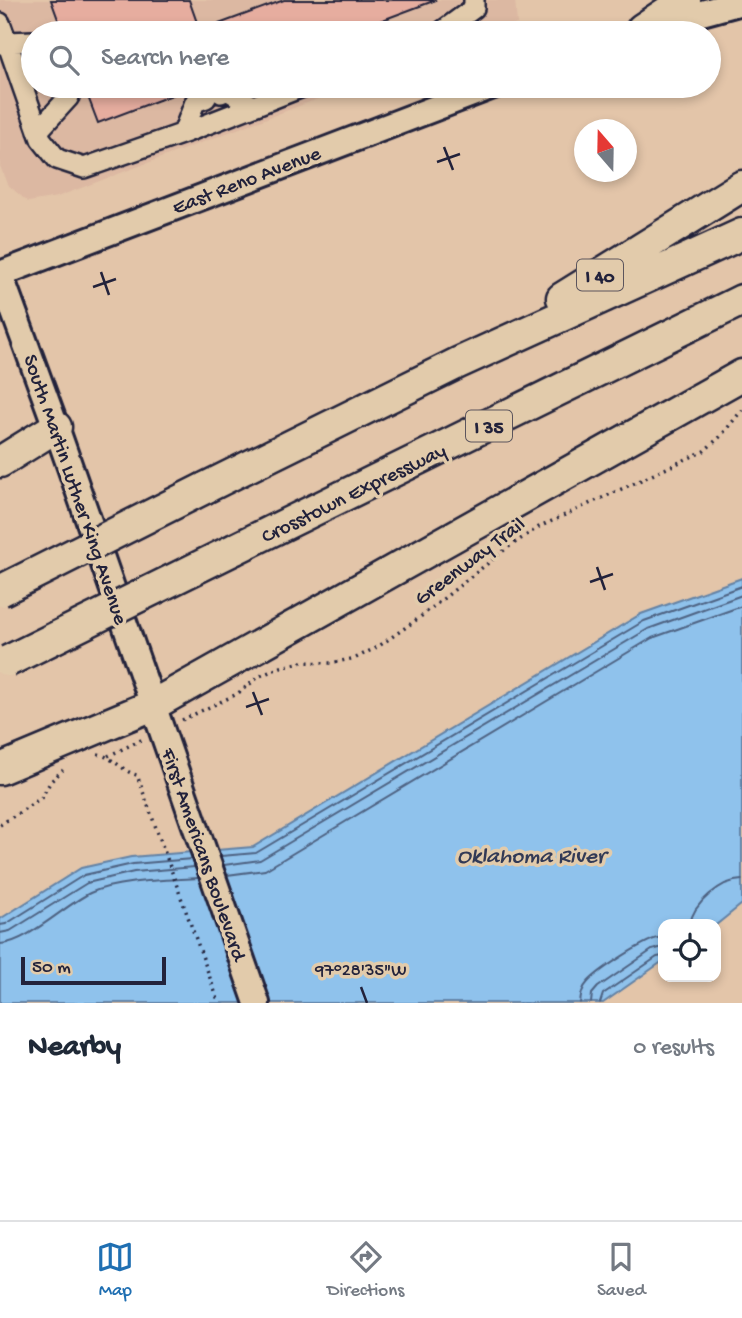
<!DOCTYPE html>
<meta charset="utf-8">
<style>
body{margin:0;font-family:"Gochi Hand",sans-serif;background:#f6f6f7;color:#1f2937}
.controls{position:absolute;right:21px;bottom:21px;display:grid;overflow:hidden;border-radius:14px;box-shadow:0 4px 10px #0003}
.controls button{width:63px;height:63px;display:grid;place-items:center;padding:0;border:0;border-bottom:2px solid #e0e1e3;background:#fff;color:#1f2937;font:35px sans-serif}
.compass{position:absolute;left:574px;top:119px;width:63px;height:63px;border-radius:50%;background:#fff;box-shadow:0 4px 10px #0003;rotate:340deg}
.scale{position:absolute;left:21px;bottom:18px;width:145px;box-sizing:border-box;padding-left:7px;border:4px solid #22223b;border-top:0;font-size:19px;line-height:24px;white-space:nowrap;color:#22223b;-webkit-text-stroke:5px #e2cbab;paint-order:stroke}
.list{margin:0;padding:0;list-style:none}
h2{display:flex;justify-content:space-between;align-items:center;height:91px;margin:0;padding:0 28px;font-size:30px}
h2 small{font-size:23px;font-weight:400;color:#747a83}
.icon{flex:none;width:38px;height:38px;fill:none;stroke:currentColor;stroke-width:2;stroke-linecap:round;stroke-linejoin:round}
.map{position:relative;flex:none;width:742px;height:1003px;overflow:hidden}
.search{position:absolute;background:#fff;box-shadow:0 4px 10px #0003;left:21px;right:21px;top:21px;height:77px;display:flex;align-items:center;gap:18px;box-sizing:border-box;padding:0 24px;border-radius:38px;color:#747a83;font-size:26px}
.sheet{height:217px;background:#fff}
nav{display:flex;justify-content:space-around;align-items:center;box-sizing:border-box;height:98px;border-top:2px solid #e0e1e3;background:#fff;font-size:19px;color:#747a83}
nav a{display:grid;justify-items:center;gap:4px}
nav .on{color:#1f6fb2}
.map>svg:first-child{display:block}
.built{fill:#dcb8a2}
.water{fill:#8fc2ec;stroke:#6382a5;stroke-width:2}
.lines{fill:none;stroke-linecap:round;stroke-linejoin:round}
.shore{stroke:#4e6282;stroke-width:2}
.building{fill:#e6ad9f;stroke:#22223b;stroke-width:2}
.minor-casing{stroke:#22223b;stroke-width:24}
.major-casing{stroke:#22223b;stroke-width:30}
.highway-casing{stroke:#22223b;stroke-width:35}
.path{stroke:#22223b;stroke-width:3.5;stroke-dasharray:2 5;stroke-linecap:butt}
.minor{stroke:#e2cbab;stroke-width:19}
.major{stroke:#e2cbab;stroke-width:24}
.highway{stroke:#e2cbab;stroke-width:30}
.highway-bridge-casing{stroke:#22223b;stroke-width:35;stroke-linecap:butt}
.highway-bridge{stroke:#e2cbab;stroke-width:30}
.ticks{fill:none;stroke:#22223b;stroke-width:2.5}
.labels{text-anchor:middle;stroke-width:7;stroke-linejoin:round;paint-order:stroke}
.shield{fill:#e2cbab;stroke:#5c555d;stroke-width:2}
.shield-label{font-size:19px;font-weight:bold;fill:#22223b}
.street-label{font-size:21px;fill:#22223b;stroke:#e2cbab}
.water-label{font-size:23px;font-style:italic;fill:#323a56;stroke:#e2cbab}
.ticks-label{font-size:18px;text-anchor:middle;fill:#22223b;stroke:#e2cbab;stroke-width:7;stroke-linejoin:round;paint-order:stroke}
</style>
<div class="map">
<svg width="742" height="1003" viewBox="0 0 742 1003">
<rect width="100%" height="100%" fill="#e3c5a9"/>
<filter id="ink" filterUnits="userSpaceOnUse"><feTurbulence type="fractalNoise" baseFrequency=".0143" numOctaves="2"/><feDisplacementMap in="SourceGraphic" scale="14" xChannelSelector="R" yChannelSelector="G"/><feConvolveMatrix kernelMatrix="1 2 1 2 8 2 1 2 1" color-interpolation-filters="sRGB"/></filter>
<g filter="url(#ink)">
<path class="built" d="M0 0H515L517 24 492 33H33V86H352L57 197 28 202 7 184 0 166Z"/>
<path class="water" d="M742 578V904L716 925 663 924V961L603 1003H0V919L81 868 131 857 253 847 641 614Z"/>
<g class="lines">
<path class="shore" d="M221 856 256 853 644 621 742 586
M224 865 260 860 648 629 742 595
M227 875 265 870 652 638 742 606
M690 924C693 904 721 880 742 880
M0 925 6 924 84 875 133 864 192 859
M0 933 10 931 87 883 134 872 195 867
M0 944C27 943 65 905 90 893 118 880 167 880 198 878
M580 1003C581 995 582 988 588 982 598 971 648 937 663 937
M591 1003 592 994 598 987 652 950 663 947
M600 1003 603 994 657 957 663 956"/>
</g>
<path class="building" d="M51 0H189L200 31 284 0H436L348 33H63Z
M84 86H196L98 123Z
M201 86H218L224 101 209 106Z"/>
<g class="lines">
<defs>
<path id="minor" d="M0 23 7 42 0 44
M440 33 474 8V0
M33 41 7 42 41 139 57 159 84 168 187 132 305 86
M221 93 227 90 253 106
M38 131 69 97 68 86
M183 133 195 102 206 98"/>
<path id="major" d="M658 25 742 2
M0 274 56 427 257 1003
M0 274 493 86"/>
<path id="highway" d="M642 29 685 0
M562 298 742 186
M0 462 56 427
M205 488 458 363 742 234
M235 549 742 300
M0 769 153 705 742 375"/>
</defs>
<use href="#minor" class="minor-casing"/>
<use href="#major" class="major-casing"/>
<use href="#highway" class="highway-casing"/>
<path class="path" d="M182 720 237 694 260 676 281 667 302 662 331 663 356 658 379 646 419 618 507 548 539 527 704 451 721 436 742 410
M98 754C113 757 123 772 137 775L219 1003
M108 756 143 739
M0 825 41 798 51 781 63 770"/>
<use href="#minor" class="minor"/>
<use href="#major" class="major"/>
<use href="#highway" class="highway"/>
<defs>
<path id="highway-bridge" d="M0 591 205 488
M8 661 235 549"/>
</defs>
<use href="#highway-bridge" class="highway-bridge-casing"/>
<use href="#highway-bridge" class="highway-bridge"/>
</g>
</g>
<path class="ticks" d="M444 147 453 170M437 162 460 154M101 272 109 295M93 287 116 279M597 567 605 590M590 582 613 574M253 692 262 715M246 707 269 699M361 987 367 1003"/>
<g class="labels">
<g class="shield">
<rect x="577" y="259.5" width="46" height="31" rx="5"/>
<rect x="466" y="410.5" width="46" height="31" rx="5"/>
</g>
<g class="shield-label">
<text x="600" y="282">I 40</text>
<text x="489" y="433">I 35</text>
</g>
<g class="street-label">
<text transform="translate(246 179) rotate(-21)" y="7">East Reno Avenue</text>
<text transform="translate(77 489) rotate(71)" y="7">South Martin Luther King Avenue</text>
<text transform="translate(353 492) rotate(-26)" y="7">Crosstown Expressway</text>
<text transform="translate(469 560) rotate(-37)" y="7">Greenway Trail</text>
<text transform="translate(205 854) rotate(71)" y="7">First Americans Boulevard</text>
</g>
<g class="water-label">
<text x="531" y="862">Oklahoma River</text>
</g>
</g>
<g class="ticks-label">
<text x="361" y="975">97°28'35"W</text>
</g>
</svg>
<div class="controls">
<button><svg class="icon" aria-label="locate" viewBox="0 0 24 24"><circle cx="12" cy="12" r="6"/><path d="M12 2v4M12 18v4M2 12h4M18 12h4"/></svg></button>
</div>
<svg class="compass" viewBox="-18 -18 36 36"><path d="M0-13l5 13h-10z" fill="#e53935"/><path d="M0 13l5-13h-10z" fill="#747a83"/></svg>
<div class="scale">50 m</div>
<div class="search"><svg class="icon" aria-label="search" viewBox="0 0 24 24"><circle cx="10" cy="10" r="6"/><path d="M15 15l6 6"/></svg>Search here</div>
</div>
<section class="sheet">
<h2>Nearby<small>0 results</small></h2>
<ul class="list">
</ul>
</section>
<nav>
<a class="on"><svg class="icon" aria-label="map" viewBox="0 0 24 24"><path d="M3 6l6-2 6 2 6-2v14l-6 2-6-2-6 2zM9 4v14M15 6v14"/></svg>Map</a>
<a><svg class="icon" aria-label="directions" viewBox="0 0 24 24"><path d="M12 3l9 9-9 9-9-9zM9 14v-3h6M13 9l2 2-2 2"/></svg>Directions</a>
<a><svg class="icon" aria-label="saved" viewBox="0 0 24 24"><path d="M7 4h10v16l-5-4-5 4z"/></svg>Saved</a>
</nav>
